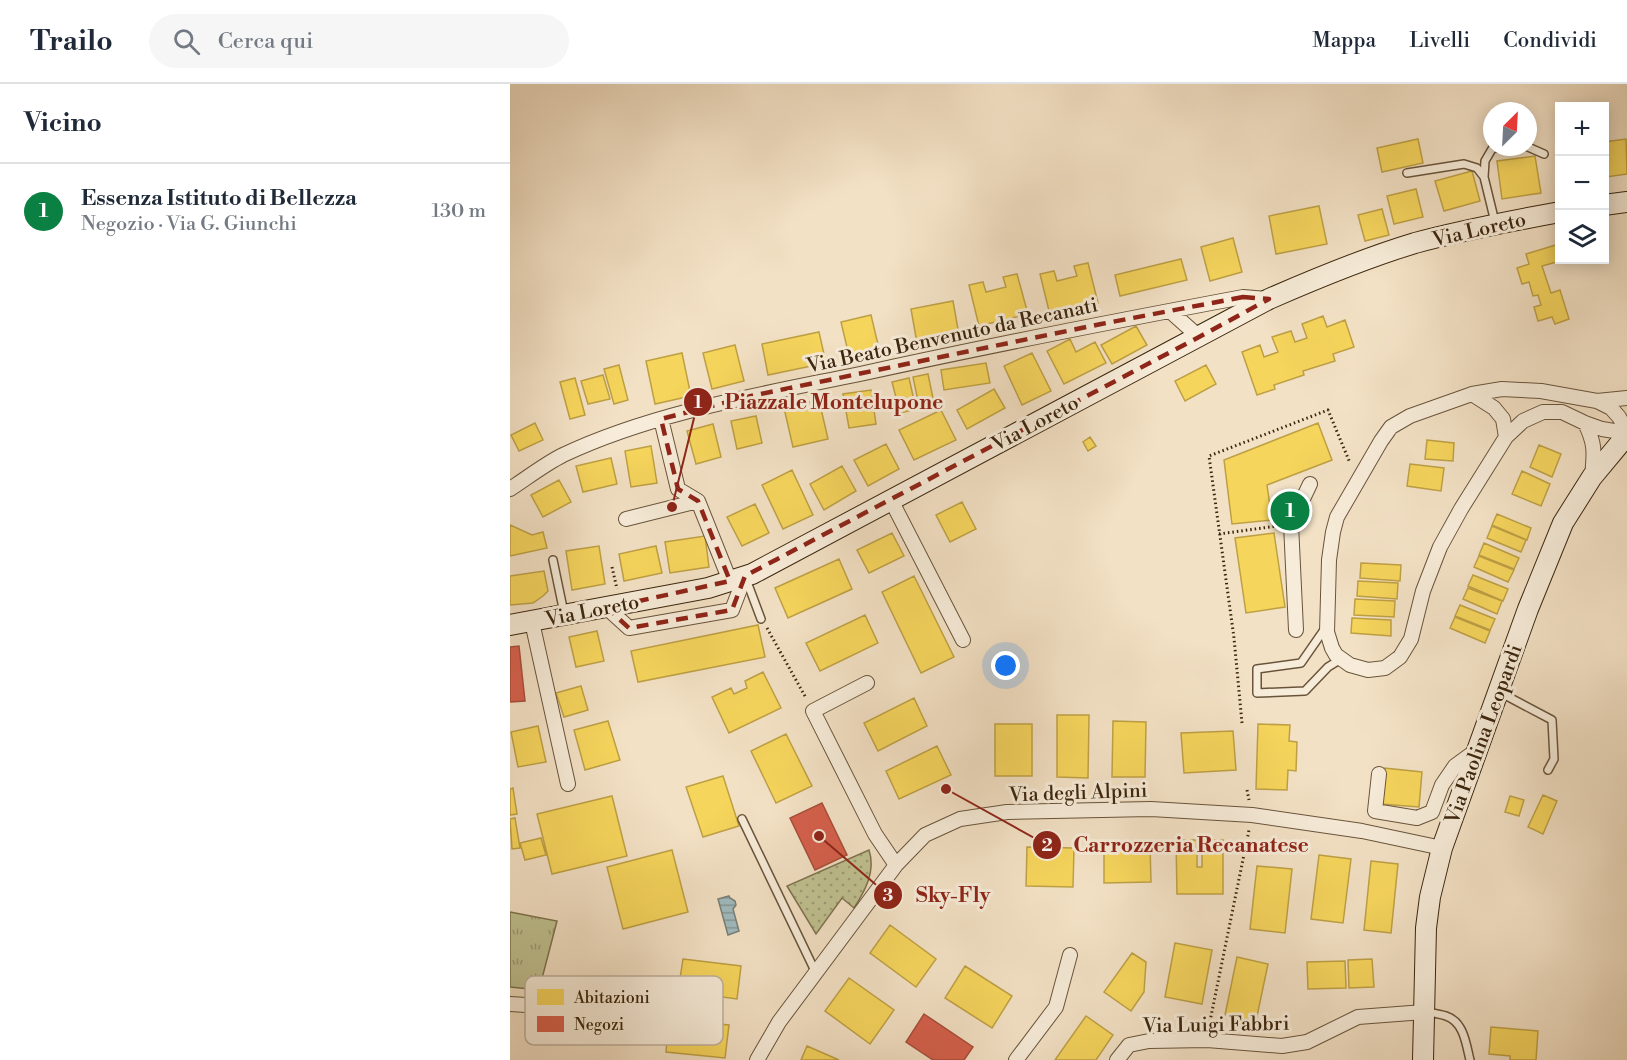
<!DOCTYPE html>
<html lang="it">
<meta charset="utf-8">
<style>
body{margin:0;font-family:"Libre Bodoni",serif;background:#f6f6f7;color:#1f2937}
.controls{position:absolute;right:18px;top:18px;display:grid;overflow:hidden;border-radius:0px;box-shadow:0 3px 15px #0003}
.controls button{width:54px;height:54px;display:grid;place-items:center;padding:0;border:0;border-bottom:2px solid #e0e1e3;background:#fff;color:#1f2937;font:30px sans-serif}
.compass{position:absolute;left:973px;top:18px;width:54px;height:54px;border-radius:50%;background:#fff;box-shadow:0 3px 15px #0003;rotate:24deg}
.you{position:absolute;left:496px;top:582px;width:21px;height:21px;margin:-15px;border:4px solid #fff;border-radius:50%;background:#1a73e8;box-shadow:0 0 0 9px #1a73e833}
.badge{display:grid;place-items:center;width:39px;height:39px;border-radius:50%;background:#0b8043;color:#fff;font-size:20px;font-weight:700}
.pin{position:absolute;translate:-50% -50%;border:3px solid #fff;box-shadow:0 2px 6px #0006}
.list{margin:0;padding:0;list-style:none}
h2{display:flex;justify-content:space-between;align-items:center;height:78px;margin:0;padding:0 24px;font-size:26px}
h2 small{font-size:20px;font-weight:400;color:#747a83}
.list li{display:grid;grid-template-columns:39px 1fr auto;gap:18px;align-items:center;box-sizing:border-box;height:96px;padding:0 24px;border-top:2px solid #e0e1e3}
.list b{display:block;font-size:22px;white-space:nowrap}
.list p{margin:0;font-size:20px;white-space:nowrap;color:#747a83}
.list em{font-size:20px;font-style:normal;color:#747a83}
.icon{flex:none;width:33px;height:33px;fill:none;stroke:currentColor;stroke-width:2;stroke-linecap:round;stroke-linejoin:round}
.map{position:relative;flex:none;width:1117px;height:976px;overflow:hidden}
header{display:flex;align-items:center;gap:36px;box-sizing:border-box;height:84px;padding:0 30px;background:#fff;border-bottom:2px solid #e0e1e3}
header strong{font-size:28px}
nav{display:flex;gap:33px;margin-inline-start:auto;font-size:21px}
.search{width:420px;height:54px;background:#f6f6f7;display:flex;align-items:center;gap:15px;box-sizing:border-box;padding:0 21px;border-radius:33px;color:#747a83;font-size:22px}
main{display:flex}
aside{flex:1;background:#fff}
.map>svg:first-child{display:block}
.grass{fill:url(#grass-dots);stroke:#7e734f;stroke-width:1.5}
.park{fill:url(#park-tufts);stroke:#7e734f;stroke-width:1.5}
.water{fill:url(#water-rules);stroke:#787f78;stroke-width:1.5}
.homes{fill:#f6d55c;stroke:#bea044;stroke-width:1.5}
.shops{fill:#d6604d;stroke:#a84e3a;stroke-width:1.5}
.lines{fill:none;stroke-linecap:round;stroke-linejoin:round}
.lane-casing{stroke:#69543b;stroke-width:10}
.street-casing{stroke:#69543b;stroke-width:16}
.secondary-casing{stroke:#3b250d;stroke-width:22}
.path{stroke:#3b250d;stroke-width:3;stroke-dasharray:1.5 3;stroke-linecap:butt}
.lane{stroke:#f7ecd9;stroke-width:7}
.street{stroke:#f7ecd9;stroke-width:14}
.secondary{stroke:#f7ecd9;stroke-width:20}
.marked{fill:none;stroke:#8f2418;stroke-width:4.5;stroke-dasharray:12 8;stroke-linejoin:round}
.labels{text-anchor:middle;stroke-width:6;stroke-linejoin:round;paint-order:stroke}
.street-label{font-size:20px;fill:#3b250d;stroke:#f7ecd9}
.key{fill:#f7ecd9;stroke:#bfb09c;stroke-width:1.5}
.key-label{font-size:16px;fill:#3b250d}
.leader{fill:none;stroke:#8f2418;stroke-width:2}
.callout-dot{fill:#8f2418;stroke:#f7ecd9;stroke-width:2}
.mark-label{font-size:18px;text-anchor:middle;font-weight:bold;fill:#fff}
.callout-label{font-size:21px;text-anchor:middle;font-weight:bold;fill:#8f2418;stroke:#f7ecd9;stroke-width:6;stroke-linejoin:round;paint-order:stroke}
</style>
<header>
<strong>Trailo</strong>
<div class="search"><svg class="icon" aria-label="search" viewBox="0 0 24 24"><circle cx="10" cy="10" r="6"/><path d="M15 15l6 6"/></svg>Cerca qui</div>
<nav><a>Mappa</a><a>Livelli</a><a>Condividi</a></nav>
</header>
<main>
<aside>
<h2>Vicino<small></small></h2>
<ul class="list">
<li><span class="badge">1</span><div><b>Essenza Istituto di Bellezza</b><p>Negozio · Via G. Giunchi</p></div><em>130 m</em></li>
</ul>
</aside>
<div class="map">
<svg width="1117" height="976" viewBox="0 0 1117 976">
<defs>
<pattern id="grass-dots" width="8" height="8" patternUnits="userSpaceOnUse" patternTransform="scale(1.5)"><rect width="8" height="8" fill="#c0c191"/><path d="M2 2h.1M6 6h.1" fill="none" stroke="#9d9d75" stroke-width="1.8" stroke-linecap="round"/></pattern>
<pattern id="park-tufts" width="24" height="20" patternUnits="userSpaceOnUse" patternTransform="scale(1.5)"><rect width="24" height="20" fill="#c0c191"/><path d="M3 7l-1-3M5 7V3M7 7l1-3M15 17l-1-3M17 17v-4M19 17l1-3" fill="none" stroke="#9d9d75"/></pattern>
<pattern id="water-rules" width="6" height="5" patternUnits="userSpaceOnUse" patternTransform="scale(1.5)"><rect width="6" height="5" fill="#a0bbbf"/><path d="M0 2.5h6" fill="none" stroke="#84989a"/></pattern>
</defs>
<rect width="100%" height="100%" fill="#f3e1c5"/>
<filter id="stains"><feTurbulence type="fractalNoise" baseFrequency=".00333" numOctaves="4"/><feColorMatrix values="0 0 0 0 .2 0 0 0 0 .09 0 0 0 0 .02 0 0 0 .5 -.17"/></filter>
<radialGradient id="worn" r=".72"><stop offset=".6" stop-color="#630" stop-opacity="0"/><stop offset="1" stop-color="#630" stop-opacity=".3"/></radialGradient>
<path class="grass" d="M359 766C366 787 355 807 344 824L332 814 306 850 277 802Z"/>
<path class="park" d="M0 828 47 837 29 906 0 903Z"/>
<path class="water" d="M219 812 220 814 225 817 226 821 223 825 229 847 218 851 208 815Z"/>
<path class="homes" d="M908 55 913 79 872 88 867 64Z
M1116 55 1117 90 1096 93 1094 58Z
M1025 72 1031 109 992 115 987 77Z
M962 87 970 117 934 127 925 97Z
M906 105 913 133 884 140 877 112Z
M809 122 817 160 766 170 759 132Z
M872 125 879 151 855 157 848 131Z
M723 154 732 188 700 197 691 163Z
M1049 160 1050 176H1054L1032 182 1041 209 1050 206 1059 235 1045 240 1042 233 1028 237 1024 223 1031 221 1028 211 1023 212 1019 198 1012 200 1007 184 1019 180 1016 170Z
M671 175 677 196 610 212 605 191Z
M578 179 588 219 540 231 530 190 544 187 547 197 567 192 564 182Z
M507 190 518 230 469 242 459 201 473 198 476 208 496 203 493 193Z
M443 217 449 251 407 259 401 225Z
M361 231 370 269 340 276 331 238Z
M813 232 817 243 835 236 844 263 823 270 825 277 793 287 794 291 764 301 765 305 747 311 732 268 750 261 754 273 768 268 762 253 781 247 785 258 797 254 792 240Z
M626 242 637 261 602 280 591 261Z
M309 248 316 279 258 291 252 260Z
M560 255 566 268 585 258 596 279 554 300 537 267Z
M225 261 234 297 202 305 193 269Z
M172 269 181 312 145 320 136 277Z
M522 269 541 307 512 321 494 282Z
M476 279 480 299 434 306 431 286Z
M109 281 118 316 104 320 94 285Z
M696 281 706 300 675 317 665 297Z
M418 290 424 319 409 322 403 293Z
M93 291 100 315 78 320 71 297Z
M65 294 75 331 60 335 50 298Z
M399 294 406 325 390 329 382 298Z
M484 305 495 324 457 345 447 326Z
M361 306 366 340 339 344 333 310Z
M309 316 318 355 283 363 274 324Z
M431 326 446 356 404 376 389 346Z
M246 332 252 359 227 365 221 337Z
M25 339 33 356 9 367 1 351Z
M808 339 822 376 757 401 762 436 722 440 714 376Z
M203 340 211 373 186 380 177 347Z
M580 353 586 362 578 367 573 358Z
M917 356 944 359 943 377 915 375Z
M376 360 389 385 358 402 344 376Z
M1029 361 1051 370 1042 393 1020 383Z
M141 362 147 399 121 403 115 367Z
M101 374 107 400 73 408 66 382Z
M900 380 934 384 931 407 897 402Z
M332 382 346 407 314 426 300 400Z
M282 386 303 431 273 445 252 401Z
M1012 387 1040 400 1031 422 1002 410Z
M49 396 61 418 33 433 21 411Z
M452 418 466 445 440 458 426 431Z
M245 420 259 449 232 462 217 433Z
M987 430 1021 444 1017 456 982 441Z
M0 441 22 451 33 448 37 464 0 472Z
M982 442 1016 456 1011 468 977 454Z
M382 449 394 472 359 489 347 466Z
M764 449 775 523 736 529 725 454Z
M195 452 199 483 160 489 155 458Z
M974 459 1009 474 1004 485 969 471Z
M89 462 95 500 62 506 56 467Z
M146 462 152 489 114 497 109 470Z
M969 472 1004 486 998 498 964 483Z
M329 475 342 505 278 534 265 504Z
M851 479 891 481 890 497 850 494Z
M34 487 38 507 33 512 23 519 0 521V492Z
M963 491 998 505 993 517 958 502Z
M404 492 444 573 411 589 372 508Z
M848 497 888 499 887 515 847 512Z
M958 504 992 517 987 530 953 515Z
M845 515 885 517 884 533 844 531Z
M950 521 985 535 980 546 945 532Z
M355 531 368 559 310 587 296 559Z
M945 533 980 547 975 559 940 544Z
M842 534 881 536V552L841 549Z
M248 541 255 573 128 598 121 567Z
M87 547 94 577 66 583 59 553Z
M253 588 271 624 219 649 202 613 221 604 224 610 237 604 235 597Z
M71 602 78 626 54 633 46 609Z
M404 614 417 642 368 667 354 639Z
M547 631H579L578 694 547 693Z
M98 637 110 676 75 686 64 646Z
M603 637 636 638 635 693H602Z
M485 640H522V692H485Z
M748 640 780 641 779 657 787 658 786 687 778 686 777 706 746 705Z
M28 642 36 678 8 683 1 648Z
M723 647 726 686 674 689 671 649Z
M276 650 302 702 266 719 241 667Z
M427 662 441 691 389 715 376 687Z
M874 684 912 688 909 723 871 720Z
M213 692 229 742 193 753 176 703Z
M3 704 7 730 0 731V705Z
M1033 711 1047 717 1033 750 1018 743Z
M102 712 117 772 42 790 27 730Z
M1000 712 1014 716 1009 732 995 728Z
M5 734 10 764 2 765 0 735Z
M31 754 36 771 15 776 10 759Z
M666 756H687V783H692V756H713V810H667Z
M594 761H640L641 798 594 799Z
M517 763 564 764 563 803 516 802Z
M162 766 178 828 113 845 97 783Z
M809 771 841 775 833 839 801 835Z
M861 777 888 780 881 849 854 846Z
M747 782 782 785 775 849 740 845Z
M380 841 426 875 406 903 360 869Z
M665 859 702 866 692 920 655 913Z
M622 869 636 878 634 908 621 927 594 908Z
M727 873 758 880 746 937 715 931Z
M173 875 231 882 227 915 168 907Z
M862 875 864 903 839 904 838 876Z
M835 877 836 904 798 905 797 878Z
M455 882 502 912 482 944 435 914Z
M339 894 384 926 360 960 315 927Z
M576 932 603 951 586 976H545Z
M159 935 219 941 215 974 156 968Z
M981 943 1028 947 1026 976H1000V972L979 970Z
M297 962 329 976H291Z"/>
<path class="shops" d="M9 562 15 617 0 618V563Z
M312 719 337 771 305 786 280 734Z
M414 930 463 963 454 976H423L396 958Z"/>
<g class="lines">
<defs>
<path id="lane" d="M1018 63 1034 70
M897 89 954 80 967 84 974 93 985 138
M974 93 975 77 982 65 988 63
M43 476 54 529
M236 495 251 535
M816 543 791 579 747 585V609L795 607 818 583 831 575
M991 609 1042 636 1044 675 1038 686
M232 735 306 889
M917 928C923 929 930 930 936 932 954 938 956 960 960 976"/>
<path id="street" d="M660 227 689 253
M962 310 984 324 993 335 996 353
M1087 317 1117 314
M151 335 168 405 188 417
M1075 339C1086 361 1084 370 1082 393
M1117 347 1109 333 1101 324 1087 317 1031 307 992 305 962 310 900 332 881 343 871 357 827 433 823 448 819 476 817 548 822 564 826 571 840 581 858 586 875 584 890 573 901 555 913 507 930 463 951 425 996 353 1013 337 1033 328H1052L1075 339 1092 345 1117 349
M0 405C17 394 35 380 53 371 144 328 253 310 350 290 477 262 605 237 733 213L757 215
M381 416 453 556
M116 435 188 417 220 497
M97 524 119 544 222 526 235 492
M22 538 58 700
M786 546 781 440 800 400
M357 599 303 627 365 750 386 781
M869 690 865 727 907 734 922 728 932 701 945 682 967 666
M0 920 16 921
M247 976 269 938 386 781 415 751 450 735 497 728 641 725 742 731 852 747 932 764
M506 976 546 923 560 871
M607 976 619 961 639 957 697 956 772 962 797 958 848 933 914 928"/>
<path id="secondary" d="M1094 121 1117 118
M0 541 198 504 242 490 759 215C807 194 855 174 905 159 953 146 1001 137 1050 128
M913 976 916 844 920 813 932 764 1018 525 1053 439 1082 393 1117 351"/>
</defs>
<use href="#lane" class="lane-casing"/>
<use href="#street" class="street-casing"/>
<use href="#secondary" class="secondary-casing"/>
<path class="path" d="M709 450 767 442
M102 483 107 505
M257 544 296 614
M732 639 724 554 699 372 818 326 840 379
M737 706 739 716
M699 942 739 746"/>
<use href="#lane" class="lane"/>
<use href="#street" class="street"/>
<use href="#secondary" class="secondary"/>
</g>
<path class="marked" d="M733 213 759 215 689 253 235 492 222 526 119 544 97 524 220 497 188 417 168 405 151 335 241 312 591 240Z"/>
<g class="labels">
<g class="street-label">
<text transform="translate(969 145) rotate(-13)" y="7">Via Loreto</text>
<text transform="translate(442 251) rotate(-12)" y="7">Via Beato Benvenuto da Recanati</text>
<text transform="translate(525 339) rotate(-28)" y="7">Via Loreto</text>
<text transform="translate(82 526) rotate(-11)" y="7">Via Loreto</text>
<text transform="translate(973 650) rotate(-70)" y="7">Via Paolina Leopardi</text>
<text transform="translate(568 708) rotate(-2)" y="7">Via degli Alpini</text>
<text transform="translate(706 940) rotate(-1)" y="7">Via Luigi Fabbri</text>
</g>
</g>
<rect x="15" y="892" width="198" height="69" rx="9" class="key"/>
<rect x="27" y="905" width="27" height="16" fill="#f6d55c"/>
<rect x="27" y="932" width="27" height="16" fill="#d6604d"/>
<g class="key-label">
<text x="64" y="919">Abitazioni</text>
<text x="64" y="946">Negozi</text>
</g>
<path class="leader" d="M162 423L188 318M436 705L537 761M309 752L378 811"/>
<g class="callout-dot">
<circle cx="162" cy="423" r="6"/>
<circle cx="436" cy="705" r="6"/>
<circle cx="309" cy="752" r="6"/>
<circle cx="188" cy="318" r="15"/>
<circle cx="537" cy="761" r="15"/>
<circle cx="378" cy="811" r="15"/>
</g>
<g class="mark-label">
<text x="188" y="324">1</text>
<text x="537" y="767">2</text>
<text x="378" y="817">3</text>
</g>
<g class="callout-label">
<text x="324" y="325">Piazzale Montelupone</text>
<text x="681" y="768">Carrozzeria Recanatese</text>
<text x="443" y="818">Sky-Fly</text>
</g>
<rect width="100%" height="100%" filter="url(#stains)"/>
<rect width="100%" height="100%" fill="url(#worn)"/>
</svg>
<div class="controls">
<button>+</button>
<button>−</button>
<button><svg class="icon" aria-label="layers" viewBox="0 0 24 24"><path d="M12 4l9 5-9 5-9-5zM3 14l9 5 9-5"/></svg></button>
</div>
<svg class="compass" viewBox="-18 -18 36 36"><path d="M0-13l5 13h-10z" fill="#e53935"/><path d="M0 13l5-13h-10z" fill="#747a83"/></svg>
<div class="you"></div>
<div class="pin badge" style="left:780px;top:427px">1</div>
</div>
</main>
